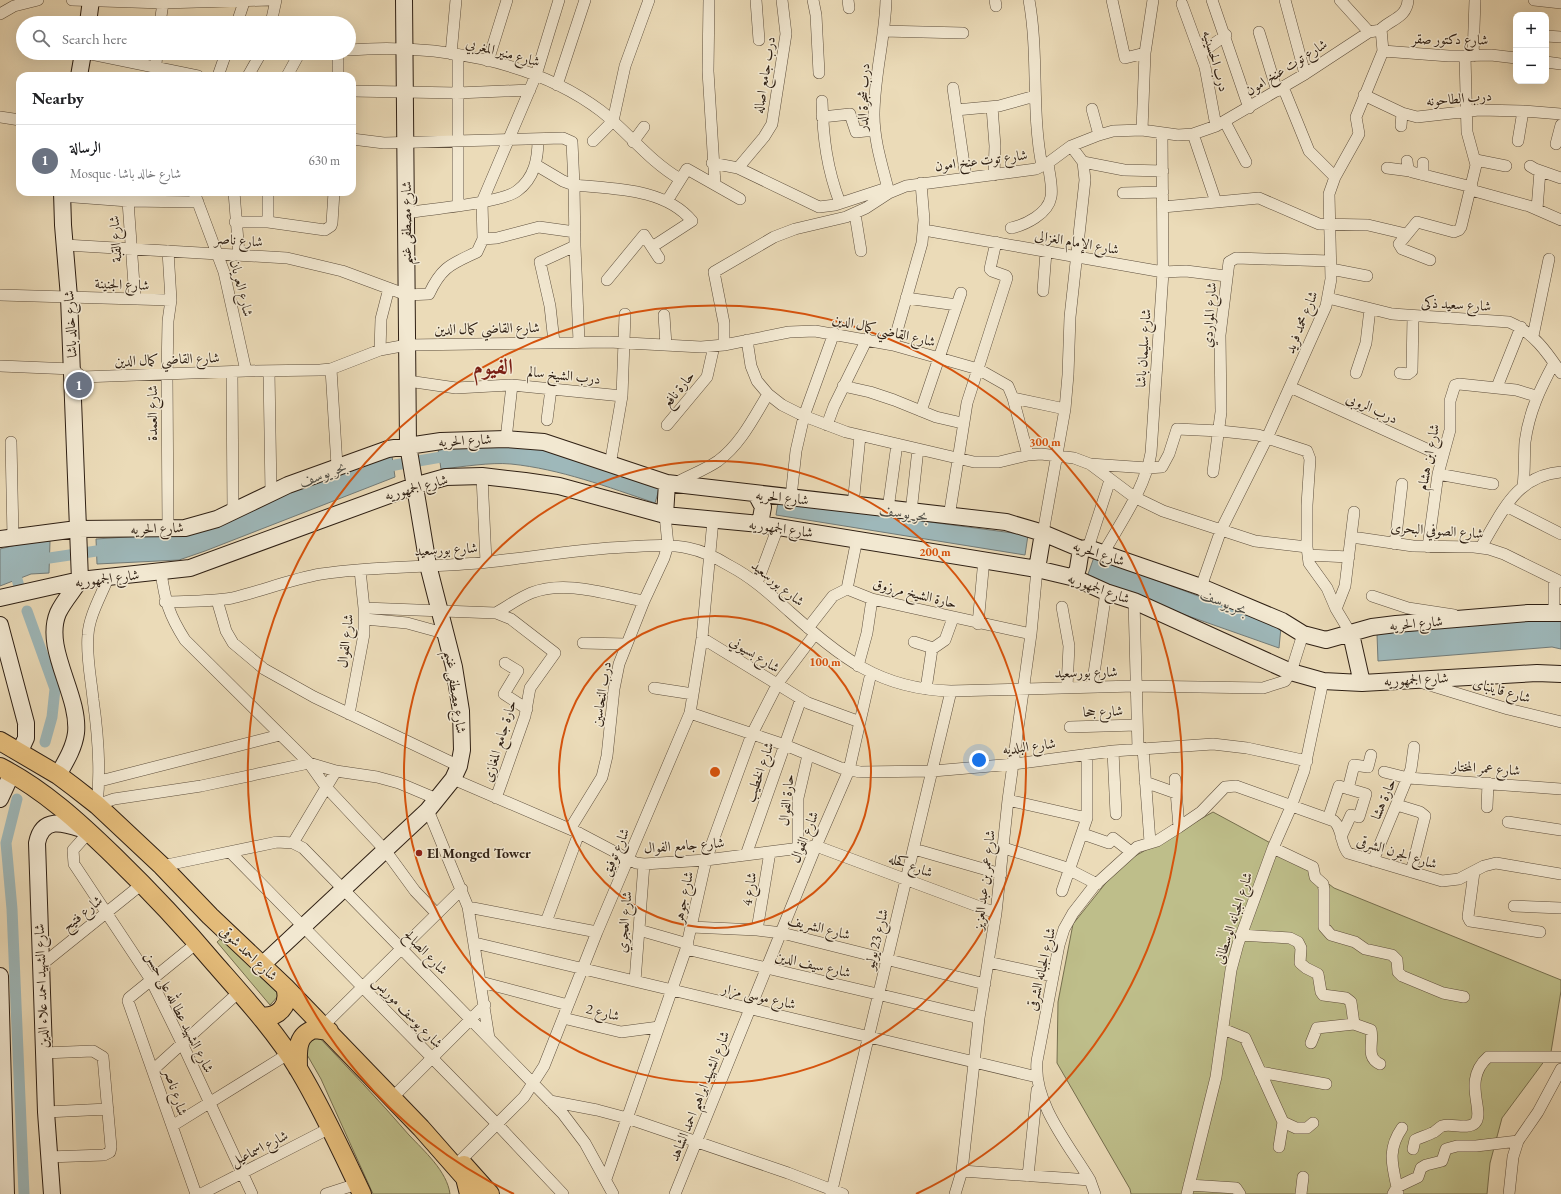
<!DOCTYPE html>
<meta charset="utf-8">
<style>
body{margin:0;font-family:"EB Garamond",Amiri,serif;background:#f2f2f2;color:#202124}
.controls{position:absolute;right:12px;top:12px;display:grid;overflow:hidden;border-radius:8px;box-shadow:0 4px 16px #0002}
.controls button{width:36px;height:36px;display:grid;place-items:center;padding:0;border:0;border-bottom:1px solid #e0e0e0;background:#fff;color:#202124;font:20px sans-serif}
.you{position:absolute;left:979px;top:760px;width:14px;height:14px;margin:-10px;border:3px solid #fff;border-radius:50%;background:#1a73e8;box-shadow:0 0 0 6px #1a73e833}
.badge{display:grid;place-items:center;width:26px;height:26px;border-radius:50%;background:#7c3aed;color:#fff;font-size:13px;font-weight:700}
.pin{position:absolute;translate:-50% -50%;border:2px solid #fff;box-shadow:0 1px 4px #0006}
.list{margin:0;padding:0;list-style:none}
h2{display:flex;justify-content:space-between;align-items:center;height:52px;margin:0;padding:0 16px;font-size:17px}
h2 small{font-size:13px;font-weight:400;color:#757577}
.list li{display:grid;grid-template-columns:26px 1fr auto;gap:12px;align-items:center;box-sizing:border-box;height:72px;padding:0 16px;border-top:1px solid #e0e0e0}
.list b{display:block;font-size:15px;white-space:nowrap}
.list p{margin:0;font-size:13px;white-space:nowrap;color:#757577}
.list em{font-size:13px;font-style:normal;color:#757577}
.icon{flex:none;width:22px;height:22px;fill:none;stroke:currentColor;stroke-width:2;stroke-linecap:round;stroke-linejoin:round}
.map{position:relative;flex:none;width:1561px;height:1194px;overflow:hidden}
.search{position:absolute;background:#fff;box-shadow:0 4px 16px #0002;left:16px;top:16px;width:340px;height:44px;display:flex;align-items:center;gap:10px;box-sizing:border-box;padding:0 14px;border-radius:22px;color:#757577;font-size:15px}
.panel{position:absolute;background:#fff;box-shadow:0 4px 16px #0002;left:16px;top:72px;width:340px;height:124px;border-radius:12px}
.map>svg:first-child{display:block}
.green{fill:#bebe8a;stroke:#766f4f}
.water{fill:#9eb8ba;stroke:#727b78}
.lines{fill:none;stroke-linecap:round;stroke-linejoin:round}
.canal{stroke:#9eb8ba;stroke-width:11}
.street-casing{stroke:#5e4f3d;stroke-width:12}
.secondary-casing{stroke:#2f2014;stroke-width:18}
.primary-casing{stroke:#2f2014;stroke-width:20}
.street{stroke:#f2e8d1;stroke-width:11}
.secondary{stroke:#f2e8d1;stroke-width:16}
.primary{stroke:#e6be7c;stroke-width:18}
.ring{fill:none;stroke:#d6530d;stroke-width:2}
.poi-dot{fill:#8f2418;stroke:#f2e8d1;stroke-width:1.5}
.labels{text-anchor:middle;stroke-width:3;stroke-linejoin:round;paint-order:stroke}
.street-label{font-size:14px;fill:#2f2014;stroke:#f2e8d1}
.poi-label{font-size:14px;font-weight:bold;fill:#2f2014;stroke:#f2e8d1;text-anchor:start}
.water-label{font-size:15px;font-style:italic;fill:#504e46;stroke:#f2e8d1}
.town-label{font-size:22px;font-weight:bold;fill:#7a1f14;stroke:#f2e8d1}
.centre{fill:#d6530d;stroke:#f2e8d1;stroke-width:2}
.ring-label{font-size:12px;text-anchor:middle;font-weight:bold;fill:#d6530d;stroke:#f2e8d1;stroke-width:3;stroke-linejoin:round;paint-order:stroke}
</style>
<div class="map">
<svg width="1561" height="1194" viewBox="0 0 1561 1194">
<rect width="100%" height="100%" fill="#ebdbb8"/>
<filter id="stains"><feTurbulence type="fractalNoise" baseFrequency=".005" numOctaves="4"/><feColorMatrix values="0 0 0 0 .2 0 0 0 0 .09 0 0 0 0 .02 0 0 0 .5 -.17"/></filter>
<radialGradient id="worn" r=".72"><stop offset=".6" stop-color="#630" stop-opacity="0"/><stop offset="1" stop-color="#630" stop-opacity=".3"/></radialGradient>
<path class="green" d="M1213 812 1289 853 1334 888 1561 980V991L1551 1052 1502 1118 1490 1163 1487 1194H1131L1130 1189 1057 1063 1058 1002 1073 924 1121 864Z
M225 935 281 993 270 1005 217 942Z
M316 1034C347 1067 379 1100 409 1135 424 1151 447 1171 450 1194H373L321 1079 302 1046Z"/>
<path class="water" d="M525 446 547 448 660 486 655 503C608 487 560 469 511 464 490 462 462 467 441 469L438 449Z
M392 456 395 477 205 551 179 560 97 564 96 539 187 533 363 462Z
M778 502 1028 535 1025 555 776 515Z
M50 541 49 573 31 574 0 586V549L28 542Z
M1094 557 1281 627 1279 648 1086 580Z
M1549 618 1561 621V649L1552 647 1378 661 1377 634Z"/>
<g class="lines">
<path class="canal" d="M379 470 395 465 453 455
M36 560 110 549
M13 565 20 590
M27 611 55 689 52 717 45 742
M17 799 6 843 12 909 24 1194"/>
<defs>
<path id="street" d="M72 0 163 3 269 0
M709 0 708 71 715 184
M756 0 759 40
M813 0 816 15 819 73
M848 0 849 8
M886 0C885 39 874 76 874 115 874 142 883 168 889 193
M995 0 996 6
M1029 0C1039 55 1031 111 1042 166
M1112 0 1125 58 1145 53
M1212 0 1249 108
M1285 0 1305 74
M1340 0 1369 32
M1534 0 1561 3
M1182 4 1205 67 1216 126
M0 14 14 6 38 0
M160 23 163 3
M237 23 244 2
M271 23 276 0
M883 31 963 33
M1259 32 1277 91
M1546 36 1561 37
M349 50C432 43 534 60 601 111 629 133 649 161 680 179
M1383 51 1449 56 1491 55 1516 58
M86 53 198 76
M1201 53 1226 35
M260 54 317 53
M451 54 456 0
M1473 56 1475 0
M488 61 507 0
M1546 62 1561 64
M155 76 157 53
M218 76 226 53
M248 76 261 53
M287 76 299 54
M338 76V53
M557 85 585 0
M1283 87 1309 151 1335 177
M953 88 966 178
M352 91 457 93 530 90
M1364 95 1402 113 1417 117 1479 110 1523 111 1561 114
M822 101C823 138 827 169 840 203
M992 107 995 146 994 175
M1092 109 1099 135
M956 110 999 106 1035 96
M0 117 20 120
M822 117 850 114 856 132 875 130
M1225 122 1246 162
M1401 126 1402 113
M1142 130 1145 53 1153 0
M1193 134 1216 202
M352 139 384 143 563 138 572 142 574 185C613 189 665 188 692 221L652 247
M593 141 613 121 625 66 649 0
M1518 141 1523 111
M633 142 644 127
M1556 144 1561 125
M1476 160 1506 166
M1407 161 1408 169 1412 172 1472 187
M1083 162 1124 170 1163 171
M712 163 738 168 819 207 835 205 887 188
M1423 163V175
M536 165 563 181 574 185 575 246 540 262 550 306 554 342
M1530 166 1535 169 1561 178
M738 168 764 137 772 124 786 34 782 0
M1387 168 1410 171
M1471 190 1529 206 1561 220
M194 192 224 272 246 371
M234 192 239 254
M1123 193 1163 192
M61 196 128 201 198 202
M128 201 135 299
M667 201 687 169 740 199
M458 205V55
M1163 207 1259 198 1319 224 1368 225 1406 234
M1537 209 1540 171
M406 213C430 209 501 203 517 191 535 178 538 158 538 139
M855 214 861 251
M235 222H268L325 230 331 226 332 223 334 192
M268 222V192
M1011 228C1025 225 1048 214 1051 197 1053 187 1049 173 1048 163
M924 230 1163 272 1186 271 1226 276
M483 239 497 238 539 227 575 232
M65 245 287 258 342 271 407 295 429 294C442 266 452 264 477 252L483 239 482 202 536 75 559 0
M575 246 579 342
M168 251 171 300 168 321 167 374 168 528
M1430 260 1402 249 1399 244 1417 222 1454 232 1459 230 1461 227 1476 165 1467 132 1465 56
M1331 269 1367 276
M607 280 644 235 659 258
M1043 291 1046 252
M0 295 171 300
M906 298 957 305
M1328 298 1392 314 1509 322C1533 332 1547 352 1561 373
M664 315 666 345
M1533 336 1549 259
M747 340 751 366 757 381 768 394 782 405 804 416 846 432 974 462H999L1028 455 1041 454 1074 458 1090 464 1134 497 1163 511 1255 541 1307 547
M724 345V323L714 272 774 237 795 229 846 217 866 208 889 193 906 186 1036 169 1048 163 1071 146 1099 135 1113 131 1142 130 1178 135 1193 134 1216 126 1305 74 1369 32 1381 30
M893 345 922 243 924 220 921 183
M380 350 381 319 389 288
M0 366 73 369 82 377 246 371 320 370 331 369 380 350 407 345 609 342 701 347 724 345 789 332 815 331 893 345 978 369 1008 386 1013 398 1065 409
M331 369 337 466
M269 371 271 493
M232 372 233 512
M1356 373 1366 343 1370 309
M1400 373 1408 374 1412 371 1413 316
M408 381 456 388 512 385 622 396
M843 386 870 392 894 400 936 417 962 423
M1290 387 1442 456
M1497 387 1521 327
M1013 398 1028 455
M921 411 961 293
M547 420 551 389
M667 425 707 377 714 346
M827 425 834 406 867 339
M506 439 512 385
M11 442 13 537
M1090 464 1148 468 1162 467 1169 454 1177 429 1220 431 1258 435 1307 451 1310 459 1307 505V547L1309 563 1327 588 1336 609 1351 634
M610 465 622 396 625 314
M1213 472 1221 412 1220 335 1229 262 1236 258 1330 261
M1438 474 1493 484
M482 476 486 562
M674 484C688 476 705 470 718 461 741 444 754 417 768 394
M1523 486C1525 471 1524 457 1525 442 1529 412 1540 389 1554 363
M791 497 796 451 804 416 834 333
M853 505 860 436
M1506 506 1561 534
M888 509 897 444
M911 512 918 449
M949 517 967 403 1007 278 1006 276 992 271 990 269 996 242
M1043 533 1065 409 1068 375 1070 317 1085 180 1083 162 1071 146
M1352 537 1413 546 1474 547 1489 549 1504 554 1561 582
M1395 544 1402 484
M1428 547 1438 474 1450 430V401L1455 385 1459 384 1516 390 1536 396
M1481 547C1502 513 1515 476 1561 472
M1088 548 1110 480
M1103 554C1120 523 1145 489 1151 453L1163 272 1162 133
M1308 555 1349 557
M161 572C165 601 169 615 185 640L309 763 326 787 385 850 415 891 437 914
M108 578C101 596 89 616 88 635 86 656 91 678 93 699 98 734 101 770 97 805L114 799 201 786 309 763 336 771 377 777 399 783 437 799
M1554 579V612
M757 583 778 527
M1201 587 1221 530 1267 438 1326 306 1331 279 1329 194 1335 177 1359 134 1356 117 1383 51 1381 29C1392 19 1407 17 1408 0
M847 589 857 539
M1372 596 1408 608 1454 615
M217 600 226 631 233 643 264 669 314 697 459 766
M1134 601 1138 749
M165 602C187 601 210 602 232 598 262 591 291 579 321 574 376 565 433 568 488 562 534 557 579 549 626 547 647 546 668 544 688 548 704 551 717 558 730 566 753 578 771 595 790 612 841 657 878 689 951 691L1135 686 1263 688 1285 681 1291 672 1303 634
M1062 607 1069 646 1067 687
M364 608 496 613 511 619 555 653 530 688 525 716 496 798
M1336 609 1345 586 1354 512
M496 613C508 606 519 598 531 593 566 579 609 595 644 601
M365 619 407 623 447 634
M978 624 984 559
M808 628 833 596 847 589 872 599 1031 634
M702 638 808 703 860 722
M914 642 933 648
M583 643 626 644
M505 663 518 671 504 694 527 709
M858 666 867 633 872 599
M1423 683 1508 709 1561 722
M1092 687 1106 592
M654 688 693 694
M926 689 932 649 945 640 953 618
M690 713 785 745 841 768 860 772 933 771 1014 764 1113 751 1213 744 1247 748 1307 761
M349 714 364 634V608L360 570
M1070 727 1137 725
M1143 748 1150 842
M1113 751 1116 814
M1384 772 1408 778 1561 789
M453 779 579 833 636 863 644 864 706 860 816 846 996 913
M1175 779 1179 827
M100 781 280 735
M1145 782 1176 793
M1348 789 1354 765 1368 767 1371 755
M1008 800 1087 818
M1397 805 1420 812 1425 816 1411 872
M1487 807 1488 783
M428 810 468 907 489 1038
M1328 819 1339 786 1366 794 1359 817 1351 815 1341 837
M1508 822 1561 830
M570 829 602 777 607 756 614 689 619 664 644 601 664 558 668 545 665 515
M89 832 73 850 74 864 151 980 182 1043 252 1194
M1083 834 1109 843 1113 838 1131 852
M293 843 336 771
M1004 848 1064 867 1097 884
M1273 848 1313 867 1315 877 1323 884 1324 889V927L1331 935 1355 942 1365 949 1392 955 1397 960 1398 972 1402 976 1443 993 1464 997
M798 849V798L808 755
M914 849 1001 874
M230 852 497 1124 563 1194
M746 855 801 699
M1373 861 1411 769 1414 747
M162 866 277 842 293 843 303 848 563 1114 585 1143 613 1194
M1474 872 1468 917 1470 921 1540 932
M1062 891 1087 818V754
M1514 906 1561 908
M468 907 597 932
M546 922 579 833
M691 927 757 930 782 933 985 984
M639 930 688 944
M757 930 770 852
M1241 935 1290 938 1298 942 1301 948 1300 963 1306 968 1318 974 1321 992 1323 995 1346 998 1351 1002 1354 1024 1371 1030C1374 1043 1365 1057 1380 1064
M475 943 1037 1077
M686 949 979 1018
M988 962 1052 976
M40 966 142 884
M635 981 644 864
M481 982 568 1005
M563 1018 621 1032 659 1027
M323 1026 462 889
M1223 1029 1245 1038 1283 1122 1296 1128H1307L1313 1123
M1311 1043 1317 1028 1354 1024
M43 1053 93 1051 103 1057 111 1147 110 1152 104 1155 48 1157
M154 1069 239 992
M1260 1072 1326 1084
M392 1098 485 1005
M550 1101 597 1110 627 1118 788 1173 843 1194
M46 1112 108 1109
M172 1126 288 1054
M1279 1147 1283 1122
M1413 1149 1415 1140C1421 1137 1426 1136 1432 1133 1436 1132 1438 1128 1442 1126 1451 1123 1468 1130 1475 1123 1486 1112 1461 1081 1488 1057H1561
M460 1161 524 1097 544 1066 597 932 690 713 702 638 713 520
M962 1171 1090 1180
M1028 1176 1037 1090
M606 1179 686 949 706 860 752 734 778 683 815 634
M1189 1185 1236 1188 1240 1194
M1398 1192C1393 1167 1386 1151 1402 1128
M196 1194 128 1001 129 998 198 942
M201 1194 330 1128
M326 1194 357 1184
M675 1194 816 846 849 770 871 673
M831 1194 951 691
M955 1194 962 1171 979 1018 996 913 1008 800 1031 634 1037 569
M1095 1194 1090 1180C1069 1145 1033 1103 1037 1061L1059 945 1064 929 1073 913 1094 886 1137 847 1157 841 1179 827 1201 812 1225 787 1236 786 1334 821C1343 829 1340 844 1348 853L1442 881 1459 879 1484 866 1496 863 1561 874
M1187 1194 1216 1077 1231 970 1238 944 1273 848 1291 807 1304 771 1323 681
M1301 1194 1303 1177
M1393 1194 1397 1187 1418 1177 1421 1168 1426 1165 1442 1161 1446 1149 1457 1146H1476L1518 1141
M1509 1194 1513 1157 1518 1141 1538 1112 1561 1069"/>
<path id="secondary" d="M88 23 91 0
M79 76 83 53
M756 494 763 507 760 524
M665 515 667 483
M0 539 77 529 185 528 217 519 288 485 388 449 441 441 506 439 544 442 667 483 1006 522 1043 533 1081 549 1088 548 1201 587 1282 621 1303 634 1326 640 1372 627 1396 624 1528 613H1561
M1037 569 1043 533
M1075 578 1078 568 1081 549
M0 598 80 580 190 568 414 486 446 477 482 476 525 481 559 486 665 515 760 524 1037 569 1075 578 1106 592 1134 601 1291 672 1323 681 1362 683 1537 673 1561 674
M0 625 26 723V738L20 751
M1351 634 1362 683
M58 775C66 761 74 748 76 733 80 695 43 649 58 613 63 602 73 591 80 580L69 297 63 225 62 192
M0 799 12 773
M262 965 428 810 453 779 459 766 462 750 461 711 454 667 428 565 408 445 404 0
M0 976 6 1194
M52 1194 46 1112 37 843C43 813 68 825 88 831"/>
<path id="primary" d="M0 741 58 775 74 787 97 805 162 866 210 916 285 987 421 1128 465 1178 469 1194
M0 767C43 789 79 822 114 856 149 890 183 926 215 964 244 997 276 1032 299 1070 323 1110 342 1152 362 1194
M260 1016C278 1019 291 1005 285 987
M298 1069C298 1052 295 1035 315 1029L329 1031
M464 1165 490 1194"/>
</defs>
<use href="#street" class="street-casing"/>
<use href="#secondary" class="secondary-casing"/>
<use href="#primary" class="primary-casing"/>
<use href="#street" class="street"/>
<use href="#secondary" class="secondary"/>
<use href="#primary" class="primary"/>
</g>
<g class="ring">
<circle cx="715" cy="772" r="156"/>
<circle cx="715" cy="772" r="311"/>
<path d="M514 1194A467 467 0 1 1 916 1194"/>
</g>
<circle class="poi-dot" cx="419" cy="853" r="4"/>
<g class="labels">
<g class="street-label">
<text transform="translate(1450 39) rotate(1)" y="5">شارع دكتور صقر</text>
<text transform="translate(503 52) rotate(15)" y="5">شارع منير المغربي</text>
<text transform="translate(1216 61) rotate(74)" y="5">درب الحسينيه</text>
<text transform="translate(1286 67) rotate(-32)" y="5">شارع توت عنخ امون</text>
<text transform="translate(764 75) rotate(-81)" y="5">درب جامع اصاله</text>
<text transform="translate(863 97) rotate(-88)" y="5">درب شجرة الدر</text>
<text transform="translate(1459 98) rotate(-5)" y="5">درب الطاحونه</text>
<text transform="translate(981 160) rotate(-7)" y="5">شارع توت عنخ امون</text>
<text transform="translate(406 223) rotate(-90)" y="5">شارع مصطفى غنيم</text>
<text transform="translate(115 239) rotate(-94)" y="5">شارع القبة</text>
<text transform="translate(239 240) rotate(4)" y="5">شارع ناصر</text>
<text transform="translate(1077 242) rotate(10)" y="5">شارع الإمام الغزالى</text>
<text transform="translate(122 284) rotate(2)" y="5">شارع الجنينة</text>
<text transform="translate(242 288) rotate(76)" y="5">شارع العريان</text>
<text transform="translate(1456 304) rotate(3)" y="5">شارع سعيد ذكى</text>
<text transform="translate(1209 315) rotate(-86)" y="5">شارع المواردي</text>
<text transform="translate(1301 322) rotate(-68)" y="5">شارع محمد فريد</text>
<text transform="translate(70 324) rotate(-93)" y="5">شارع خالد باشا</text>
<text transform="translate(487 328) rotate(-1)" y="5">شارع القاضي كمال الدين</text>
<text transform="translate(884 330) rotate(13)" y="5">شارع القاضي كمال الدين</text>
<text transform="translate(1143 348) rotate(-86)" y="5">شارع سليمان باشا</text>
<text transform="translate(167 359) rotate(-2)" y="5">شارع القاضي كمال الدين</text>
<text transform="translate(564 375) rotate(6)" y="5">درب الشيخ سالم</text>
<text transform="translate(678 389) rotate(-51)" y="5">حارة نافع</text>
<text transform="translate(1372 408) rotate(24)" y="5">درب الروبى</text>
<text transform="translate(152 413) rotate(-90)" y="5">شارع العمدة</text>
<text transform="translate(465 440) rotate(-3)" y="5">شارع الحريه</text>
<text transform="translate(1428 457) rotate(-79)" y="5">شارع ابن هشام</text>
<text transform="translate(416 487) rotate(-15)" y="5">شارع الجمهوريه</text>
<text transform="translate(782 497) rotate(6)" y="5">شارع الحريه</text>
<text transform="translate(157 528) rotate(-2)" y="5">شارع الحريه</text>
<text transform="translate(781 528) rotate(8)" y="5">شارع الجمهوريه</text>
<text transform="translate(1437 530) rotate(4)" y="5">شارع الصوفي البحرى</text>
<text transform="translate(446 549) rotate(-3)" y="5">شارع بورسعيد</text>
<text transform="translate(1099 553) rotate(18)" y="5">شارع الحريه</text>
<text transform="translate(107 578) rotate(-7)" y="5">شارع الجمهوريه</text>
<text transform="translate(778 583) rotate(39)" y="5">شارع بورسعيد</text>
<text transform="translate(1099 588) rotate(20)" y="5">شارع الجمهوريه</text>
<text transform="translate(915 593) rotate(14)" y="5">حارة الشيخ مرزوق</text>
<text transform="translate(1416 623) rotate(-5)" y="5">شارع الحريه</text>
<text transform="translate(345 641) rotate(-83)" y="5">شارع الفوال</text>
<text transform="translate(755 654) rotate(32)" y="5">شارع بسيوني</text>
<text transform="translate(1086 672) rotate(-1)" y="5">شارع بورسعيد</text>
<text transform="translate(1416 679) rotate(-3)" y="5">شارع الجمهوريه</text>
<text transform="translate(1502 690) rotate(16)" y="5">شارع قايتباى</text>
<text transform="translate(456 692) rotate(82)" y="5">شارع مصطفى غنيم</text>
<text transform="translate(601 694) rotate(-81)" y="5">درب النحاسين</text>
<text transform="translate(1103 711) rotate(-2)" y="5">شارع جحا</text>
<text transform="translate(499 741) rotate(-73)" y="5">حارة جامع المغازى</text>
<text transform="translate(1029 746) rotate(-7)" y="5">شارع البلديه</text>
<text transform="translate(1486 768) rotate(4)" y="5">شارع عمر المختار</text>
<text transform="translate(759 772) rotate(-71)" y="5">شارع الخطيب</text>
<text transform="translate(1383 799) rotate(-67)" y="5">حارة هشا</text>
<text transform="translate(786 800) rotate(-84)" y="5">حارة الفوال</text>
<text transform="translate(804 837) rotate(-68)" y="5">شارع الفوال</text>
<text transform="translate(684 845) rotate(-4)" y="5">شارع جامع الفوال</text>
<text transform="translate(615 852) rotate(-67)" y="5">شارع توفيق</text>
<text transform="translate(1397 852) rotate(17)" y="5">شارع الجرن الشرقى</text>
<text transform="translate(911 865) rotate(20)" y="5">شارع كحله</text>
<text transform="translate(984 880) rotate(-83)" y="5">شارع عمر بن عبد العزيز</text>
<text transform="translate(749 889) rotate(-81)" y="5">شارع 4</text>
<text transform="translate(683 897) rotate(-78)" y="5">شارع جوهر</text>
<text transform="translate(82 913) rotate(-39)" y="5">شارع فتيح</text>
<text transform="translate(1233 918) rotate(-72)" y="5">شارع الجبانه الوسطانى</text>
<text transform="translate(624 922) rotate(-85)" y="5">شارع العجري</text>
<text transform="translate(819 927) rotate(14)" y="5">شارع الشريف</text>
<text transform="translate(876 939) rotate(-76)" y="5">شارع 23 يوليو</text>
<text transform="translate(426 952) rotate(46)" y="5">شارع الصالح</text>
<text transform="translate(249 953) rotate(43)" y="5">شارع احمد شوقى</text>
<text transform="translate(813 964) rotate(13)" y="5">شارع سيف الدين</text>
<text transform="translate(1041 969) rotate(-77)" y="5">شارع الجبانه الشرقى</text>
<text transform="translate(41 986) rotate(-92)" y="5">شارع الشهيد احمد علاء الدين</text>
<text transform="translate(759 996) rotate(13)" y="5">شارع موسى مزار</text>
<text transform="translate(180 1012) rotate(63)" y="5">شارع الشهيد عطا لله على حسن</text>
<text transform="translate(408 1012) rotate(46)" y="5">شارع يوسف موريس</text>
<text transform="translate(603 1012) rotate(14)" y="5">شارع 2</text>
<text transform="translate(176 1092) rotate(72)" y="5">شارع ناصر</text>
<text transform="translate(699 1096) rotate(-68)" y="5">شارع الشهيد ابراهيم احمد الشاهد</text>
<text transform="translate(259 1148) rotate(-27)" y="5">شارع اسماعيل</text>
</g>
<g class="poi-label">
<text x="427" y="858">El Monged Tower</text>
</g>
<g class="water-label">
<text transform="translate(323 474) rotate(-20)" y="5">بحر يوسف</text>
<text transform="translate(904 513) rotate(8)" y="5">بحر يوسف</text>
<text transform="translate(1224 602) rotate(21)" y="5">بحر يوسف</text>
</g>
<g class="town-label">
<text x="493" y="374">الفيوم</text>
</g>
</g>
<circle cx="715" cy="772" r="6" class="centre"/>
<g class="ring-label">
<text x="1045" y="446">300 m</text>
<text x="935" y="556">200 m</text>
<text x="825" y="666">100 m</text>
</g>
<rect width="100%" height="100%" filter="url(#stains)"/>
<rect width="100%" height="100%" fill="url(#worn)"/>
</svg>
<div class="controls">
<button>+</button>
<button>−</button>
</div>
<div class="you"></div>
<div class="pin badge" style="left:79px;top:385px;background:#6b7280">1</div>
<div class="search"><svg class="icon" aria-label="search" viewBox="0 0 24 24"><circle cx="10" cy="10" r="6"/><path d="M15 15l6 6"/></svg>Search here</div>
<section class="panel">
<h2>Nearby<small></small></h2>
<ul class="list">
<li><span class="badge" style="background:#6b7280">1</span><div><b>الرسالة</b><p>Mosque · شارع خالد باشا</p></div><em>630 m</em></li>
</ul>
</section>
</div>
